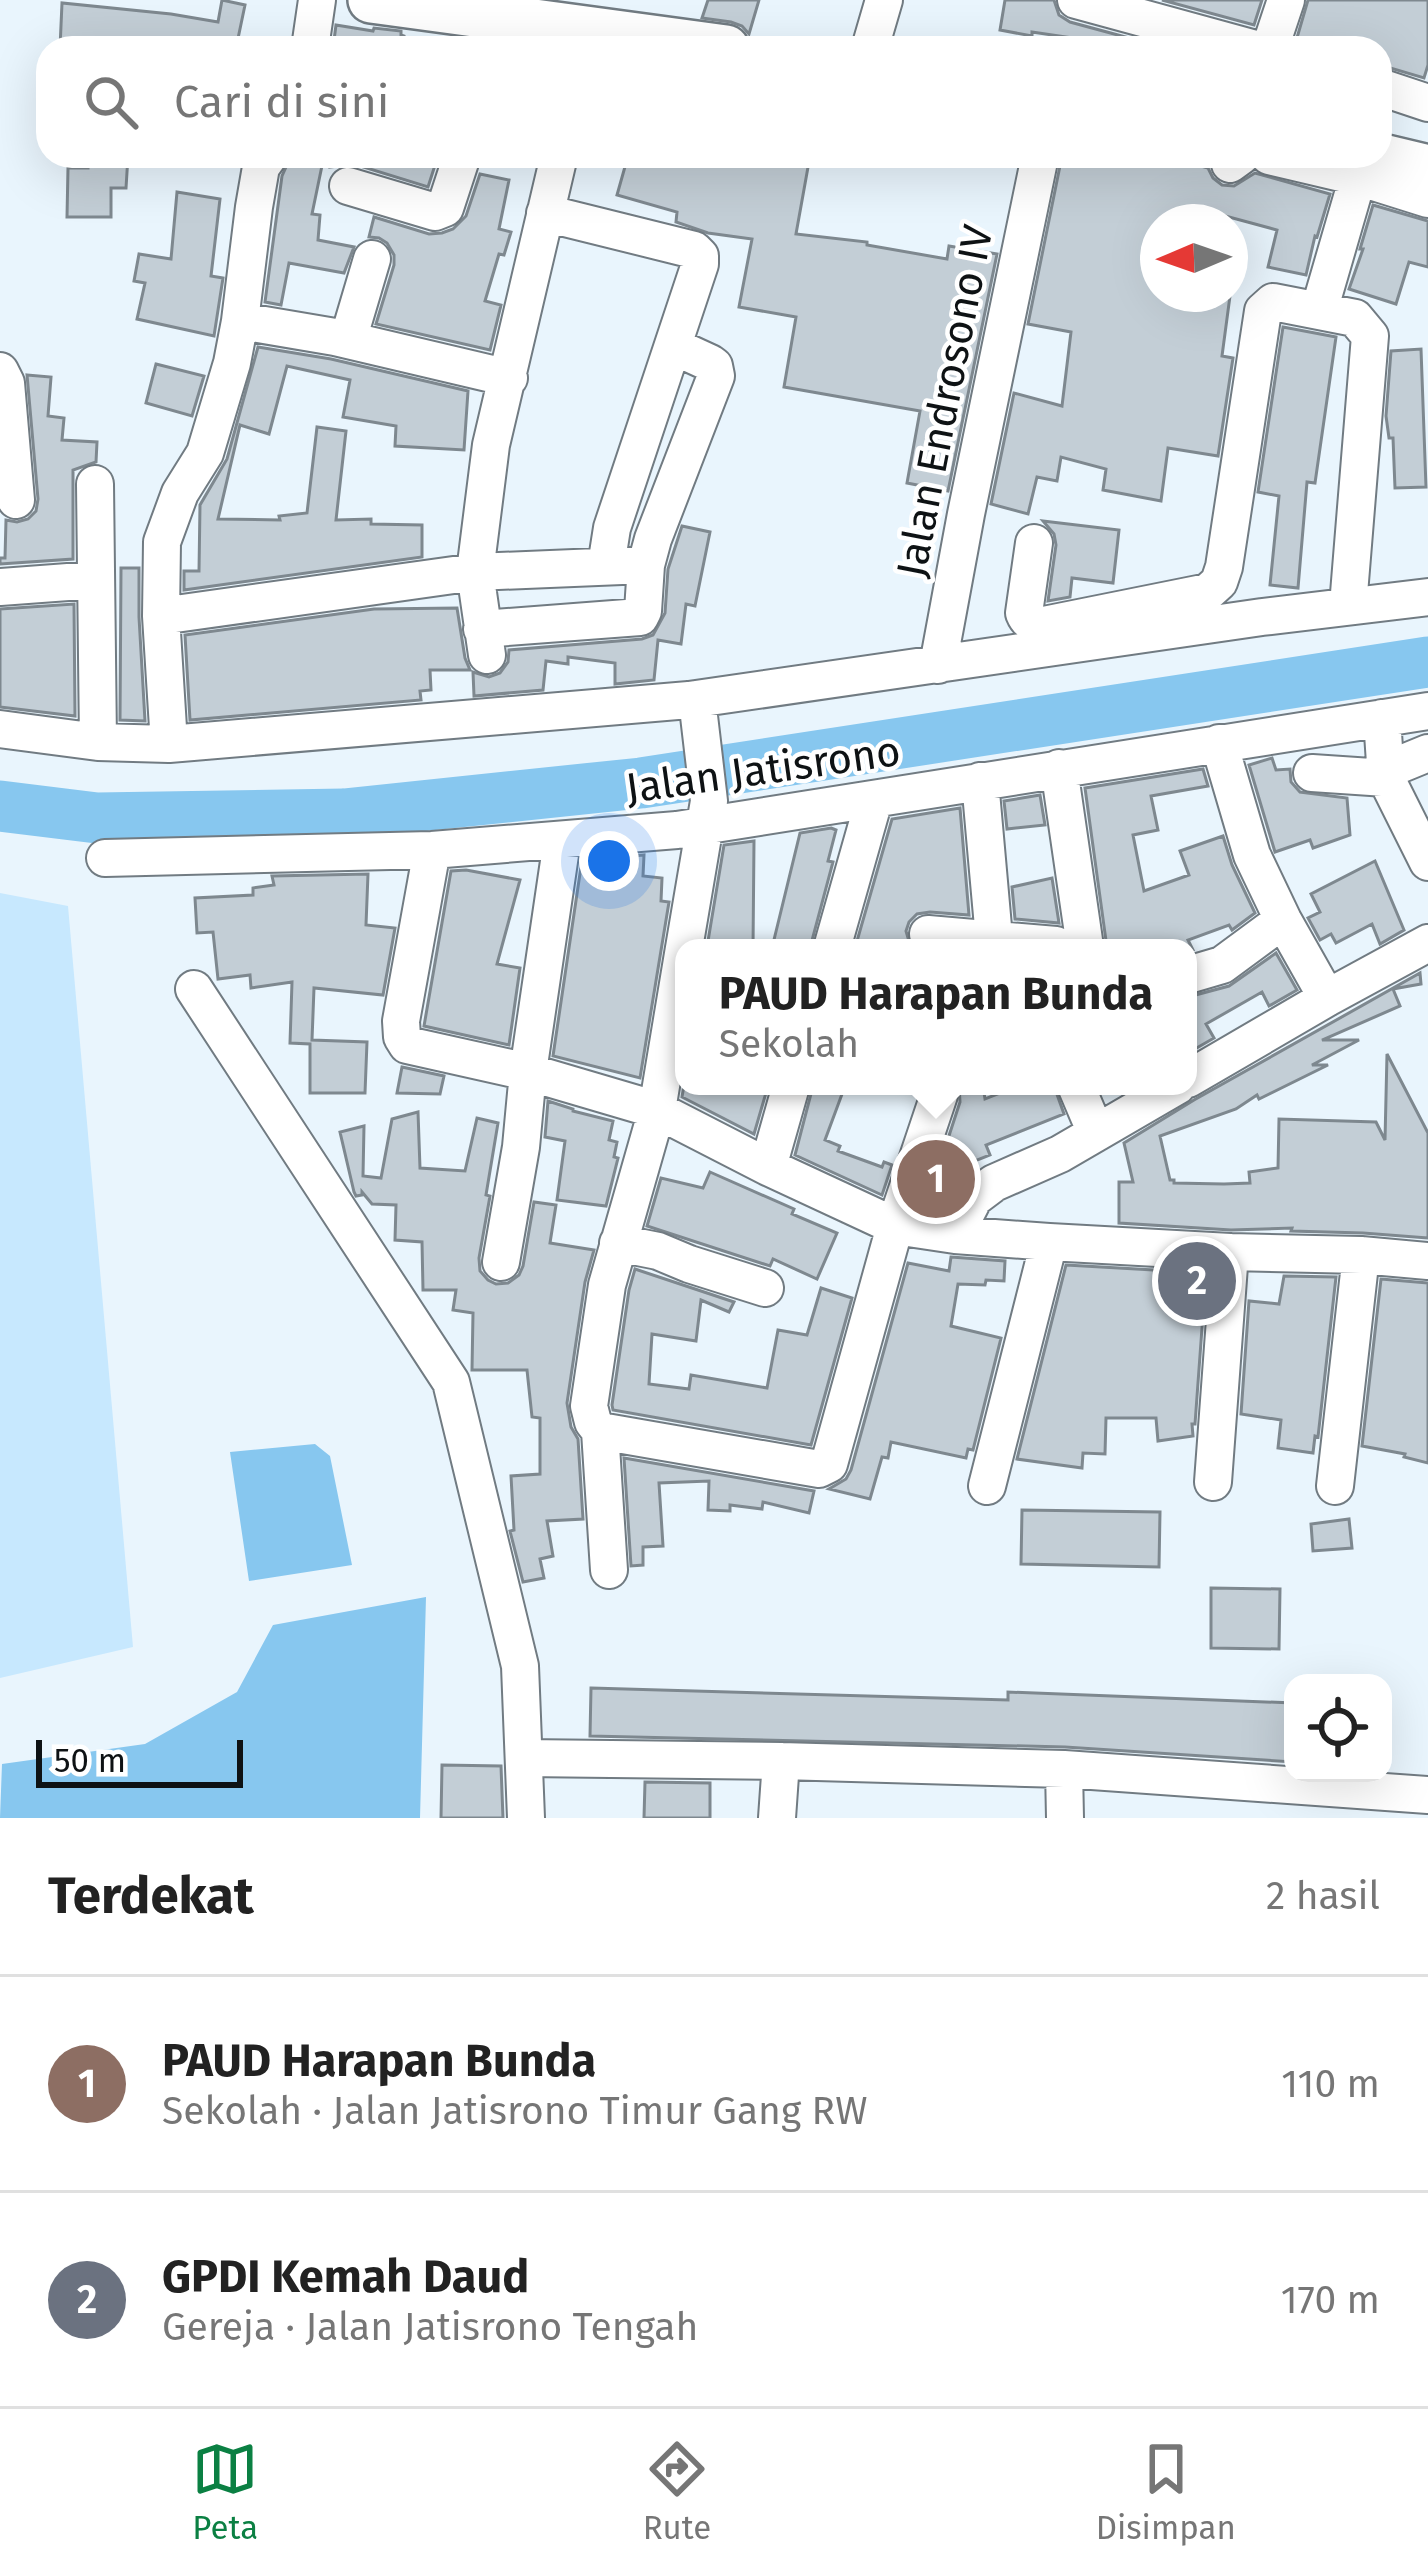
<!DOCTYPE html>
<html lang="id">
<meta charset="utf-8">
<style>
body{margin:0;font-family:"Fira Sans",sans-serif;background:#f2f2f2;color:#222}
.controls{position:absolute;right:36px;bottom:36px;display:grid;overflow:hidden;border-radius:24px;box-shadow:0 12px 48px #0002}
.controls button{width:108px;height:108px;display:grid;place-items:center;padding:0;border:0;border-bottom:3px solid #e0e0e0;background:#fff;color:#222;font:60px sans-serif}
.compass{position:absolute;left:1140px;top:204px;width:108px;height:108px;border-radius:50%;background:#fff;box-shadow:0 12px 48px #0002;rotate:268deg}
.scale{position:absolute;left:36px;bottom:30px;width:207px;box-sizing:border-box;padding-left:12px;border:6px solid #0e1214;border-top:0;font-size:33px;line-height:42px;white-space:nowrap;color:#0e1214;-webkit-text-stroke:9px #fff;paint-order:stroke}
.you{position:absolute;left:609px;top:861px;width:42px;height:42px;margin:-30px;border:9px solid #fff;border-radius:50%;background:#1a73e8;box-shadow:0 0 0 18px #1a73e833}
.badge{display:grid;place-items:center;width:78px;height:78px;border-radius:50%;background:#0b8043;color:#fff;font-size:39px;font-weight:700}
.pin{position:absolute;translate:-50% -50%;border:6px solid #fff;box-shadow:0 3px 12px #0006}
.popup{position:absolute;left:675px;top:939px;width:522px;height:156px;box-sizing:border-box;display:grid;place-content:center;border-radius:24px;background:#fff;filter:drop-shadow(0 3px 9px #0005);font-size:39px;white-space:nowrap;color:#767676}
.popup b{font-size:45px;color:#222}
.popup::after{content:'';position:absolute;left:50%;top:100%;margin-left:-24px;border:24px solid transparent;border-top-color:#fff}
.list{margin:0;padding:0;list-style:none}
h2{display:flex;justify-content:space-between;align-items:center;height:156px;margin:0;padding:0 48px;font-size:51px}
h2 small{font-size:39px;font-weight:400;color:#767676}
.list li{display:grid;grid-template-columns:78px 1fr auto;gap:36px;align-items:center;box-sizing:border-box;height:216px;padding:0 48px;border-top:3px solid #e0e0e0}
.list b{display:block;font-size:45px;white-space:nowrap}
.list p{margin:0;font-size:39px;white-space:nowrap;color:#767676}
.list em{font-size:39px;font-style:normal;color:#767676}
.icon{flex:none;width:66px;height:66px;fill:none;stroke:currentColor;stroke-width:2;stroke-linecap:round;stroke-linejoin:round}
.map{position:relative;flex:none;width:1428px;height:1818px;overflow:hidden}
.search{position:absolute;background:#fff;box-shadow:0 12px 48px #0002;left:36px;right:36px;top:36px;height:132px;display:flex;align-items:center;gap:30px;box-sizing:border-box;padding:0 42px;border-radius:36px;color:#767676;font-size:45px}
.sheet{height:588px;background:#fff}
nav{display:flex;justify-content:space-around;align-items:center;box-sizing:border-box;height:168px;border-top:3px solid #e0e0e0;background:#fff;font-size:33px;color:#767676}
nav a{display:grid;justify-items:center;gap:6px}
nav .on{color:#0b8043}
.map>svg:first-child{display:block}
.green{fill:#c7e8fe}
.water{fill:#87c7ef}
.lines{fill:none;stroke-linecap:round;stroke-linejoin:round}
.river{stroke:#87c7ef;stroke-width:51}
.building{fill:#c3ced6;stroke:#7e888f;stroke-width:3}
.minor-casing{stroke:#717b82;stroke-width:40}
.major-casing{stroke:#717b82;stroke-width:50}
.minor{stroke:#fff;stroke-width:36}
.major{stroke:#fff;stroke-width:45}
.labels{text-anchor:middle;stroke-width:9;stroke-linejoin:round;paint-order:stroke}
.street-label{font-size:42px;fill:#0e1214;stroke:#fff}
</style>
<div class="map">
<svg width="1428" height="1818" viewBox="0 0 1428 1818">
<rect width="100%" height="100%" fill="#e9f5fd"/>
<path class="green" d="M0 893 68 906 133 1647 0 1678Z"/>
<path class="water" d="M315 1444 330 1456 352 1565 249 1581 230 1452Z
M426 1597 420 1818H0L2 1764 145 1744 237 1692 273 1625Z"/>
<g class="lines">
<path class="river" d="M0 806 97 818 344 814 641 783 1428 662"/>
</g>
<path class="building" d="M222 0 245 5 236 48H60L62 3 171 14 218 22Z
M708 0H759L749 34 742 26 731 22 702 18Z
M1005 0H1054L1059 15 1070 22 1166 48H1084L1086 40 1032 32V36L1000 30Z
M1162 0H1262L1254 25Z
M1308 0H1428V65L1424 78 1380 65V48H1294Z
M336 25 373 31 374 28 401 31V35L404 36 403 48H333Z
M88 156H128L126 188H111V217H67L68 168H88Z
M291 156H324L312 214 320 215 318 240 354 247 344 273 289 263 281 305 265 302 282 176Z
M331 156H438L428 187 354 164 330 167Z
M628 156H810L796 234 867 242V245L947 259 949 246 997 254 948 491 907 483 920 411 784 387 796 317 739 307 752 239 708 233 676 222 677 212 617 195Z
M1062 156H1165L1208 168 1213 178 1222 185 1234 186 1255 173 1330 194 1317 237 1315 236 1306 275 1268 267 1277 230 1207 211 1203 222H1158V294L1230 296 1222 356 1233 358 1218 456 1168 448 1161 501 1103 490 1106 469 1061 457 1057 481 1037 477 1028 514 991 504 1014 393 1062 406 1071 332 1028 324Z
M480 174 509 180 499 229 511 232 504 255 499 254 485 301 501 305 490 350 376 324 394 265V255L387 243 379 238 369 237 374 217 429 234 442 233 453 229 466 216Z
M177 192 220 199 211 276 223 278 214 336 137 319 145 283 134 281 139 254 171 259Z
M1373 205 1428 221V267L1409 262 1396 304 1349 289 1363 249H1360Z
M1283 327 1336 337 1315 483 1307 482 1298 588 1270 585 1279 496 1258 492Z
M258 347 331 359 468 391 464 450 395 446 396 426 343 417 350 380 287 366 269 434 240 425 218 519 280 520 279 516 307 513 317 427 346 431 336 520 371 519V524L422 525V557L184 590V571H199L200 505 227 459Z
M1421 349 1426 487 1395 488 1393 438H1389L1386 416 1391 351Z
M156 364 204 376 192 416 146 403Z
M27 375 51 377 48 416 64 418 62 440 97 442 96 462 73 470V559L0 564V558H5L6 520 17 522 28 519 36 511 38 499Z
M1043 521 1119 530 1113 583 1072 578 1070 597 1048 601 1056 545 1054 534Z
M682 526 710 532 695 606 686 604 681 644 658 640 654 680 615 684V663L568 657V664L546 661 543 690 474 696 473 672 489 677 500 673 508 662 509 650 642 639 653 635 665 613 668 569Z
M121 568H139V617L145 721 120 720Z
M74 604 75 716 0 707V609Z
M457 608 465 658 470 670H430L431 690 420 691 421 700 190 720 185 635 374 609Z
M1272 758 1276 770 1290 769 1291 782 1300 792 1347 798 1350 835 1313 848 1310 840 1275 852 1249 765Z
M1203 769 1208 786 1151 796 1158 830 1133 835 1144 891 1189 875 1180 851 1223 836 1232 865 1255 913 1232 930 1229 925 1188 940 1193 950 1188 952V948H1107L1085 788Z
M1040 795 1045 825 1007 829 1004 801Z
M960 808 969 915 930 912 917 914 909 922 906 931 911 948H855L892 819Z
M831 828 836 830 828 861 833 862 810 948H772L800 833Z
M754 841 753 948 708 941 724 845Z
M644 855 643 876 662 878 661 901 669 902 640 1078 553 1056 582 860Z
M1375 861 1404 930 1380 944 1372 924 1336 943 1331 934 1320 940 1308 918 1320 912 1311 894Z
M466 870 520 880 497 964 520 968 509 1045 424 1026 451 871Z
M368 874 366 925 395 928 383 995 314 988 312 1040 367 1042 365 1093H310V1044L290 1043 292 982 251 988 250 975 218 979 213 932 197 933 195 898 253 895V888L274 885 272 876Z
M1052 878 1059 923 1015 919 1012 887Z
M1276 953 1297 990 1269 1006 1262 992 1206 1024 1214 1038 1188 1053V997L1229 986Z
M1420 973 1421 984 1393 989 1400 1006 1322 1040H1359L1312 1065H1328L1259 1099 1257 1095 1236 1109 1160 1136 1170 1180H1174V1183L1224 1184 1250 1183 1249 1172 1278 1168 1279 1119 1376 1122 1385 1140 1387 1054 1428 1133V1238L1363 1233 1291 1231 1292 1228 1231 1230 1119 1223V1182H1133L1124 1143 1194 1100Z
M402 1067 444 1076 440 1094 397 1093Z
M684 1085 768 1086 754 1134 682 1097Z
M813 1086H845L825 1140 840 1146 838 1151 882 1167 884 1162 892 1165 882 1195 795 1155Z
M959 1086H983L985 1099 1018 1086H1054L1064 1114 986 1145 990 1155 967 1164 964 1177 955 1187 946 1203 928 1200 960 1102Z
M548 1101 573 1109V1111L613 1121 609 1140 617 1142 614 1157 618 1158 606 1206 557 1200 565 1141 545 1137Z
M418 1112 420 1168 465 1171 477 1118 498 1123 486 1195 490 1196 479 1258 480 1271 488 1280 496 1284 508 1283 519 1275 523 1266 534 1202 556 1205 550 1243 594 1250 585 1282 567 1403 571 1427 578 1439 583 1519 547 1521 553 1556 540 1559 544 1578 523 1582 510 1531 514 1530 511 1476 540 1474V1418L532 1417 527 1370H472L473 1313 453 1310 456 1290H423L422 1242 395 1240 396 1205 372 1204 362 1192V1195L356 1196 354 1192 340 1132 364 1126 363 1176 381 1178 392 1119Z
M710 1172 794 1209 792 1214 837 1233 817 1279 773 1259 770 1266 647 1226 661 1178 703 1188Z
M951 1257 1005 1261 1004 1281 986 1280 985 1285 958 1284 951 1326 1001 1338 973 1450 968 1449 966 1458 891 1442 888 1458 882 1457 870 1499 829 1489 846 1479 851 1470 908 1263 949 1271Z
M1066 1265 1206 1273 1195 1424H1192L1193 1436 1158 1441 1156 1418H1106L1105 1454 1083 1453 1082 1468 1017 1459Z
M635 1269 734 1302 729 1312 701 1300 696 1341 652 1334 649 1384 689 1389 691 1375 767 1388 778 1330 807 1335 821 1288 852 1298 811 1445 613 1410 612 1405 629 1290Z
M1284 1276 1336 1277 1318 1437 1315 1436 1313 1453 1278 1448 1281 1420 1241 1414 1249 1301 1279 1304Z
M1381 1279 1428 1283V1463L1404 1457 1405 1454 1362 1446Z
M624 1458 814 1491 809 1513 763 1502 762 1509 730 1505V1511L708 1510 709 1481 659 1483 663 1546 643 1547V1565L631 1566Z
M1022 1510 1160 1512 1159 1567 1021 1564Z
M1349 1519 1352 1548 1313 1551 1311 1524Z
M1211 1588 1280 1589 1279 1649 1211 1648Z
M591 1688 1008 1700V1692L1293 1703V1762L1065 1747 590 1736Z
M442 1765 501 1766 503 1818H441Z
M645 1782 710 1783V1818H644Z"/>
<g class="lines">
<defs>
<path id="minor" d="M1076 0 1252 48
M310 48 317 0
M494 48 508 0
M870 48 884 0
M1270 48 1286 0
M1380 87 1428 103
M1269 156 1358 177 1428 199
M1230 164 1241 156
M348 186 435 212 445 208 462 156
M545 213 694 250 700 256V264L612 528 606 566
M1319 311 1364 156
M240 321 335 337 509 378
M348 340 372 259
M0 371 6 383 16 500
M95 484 98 742
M1034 543 1024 613C1028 623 1033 624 1044 625L1208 592 1219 582 1224 567 1263 311 1273 302 1355 318 1370 336 1348 606
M0 587 95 580
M161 616 475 572 646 565
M482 629 640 617 643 611 646 565 653 539 716 376 714 366 710 363 673 346
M487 655 475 572 491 445 559 156
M938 665 966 514 1040 156
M1382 718 1386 778 1428 862
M0 729 98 742 169 744 689 700 1262 617 1428 597
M1219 743 1252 855 1283 920 1327 998
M169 744 161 616 162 542 180 493 205 453 232 363 240 321 254 207 261 167 269 156
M1059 768 1085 947
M1384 771 1428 753
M1312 773 1386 778
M980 781 994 938
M432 850 401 1021 402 1037 407 1045 528 1072 657 1110 768 1167 895 1226 955 1235 1049 1242 1230 1252 1361 1255 1428 1261
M105 858 432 850 677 830 1428 711
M928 934 1056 945
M684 948 657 1110 607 1285 589 1406 593 1422 600 1431 819 1469 829 1464 895 1226 939 1095
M684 948 709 801 697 699
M832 948 874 800
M1188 975 1222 965 1283 920
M194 989 451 1382 520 1666 526 1818
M1188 1079 1327 998 1428 943
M1076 1086 1096 1133
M768 1167 791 1086
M955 1235 974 1198 994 1183 1060 1154 1177 1086
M618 1243 658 1251 689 1264 765 1288
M501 1262 521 1147 528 1072 562 841
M600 1431 609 1570
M1213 1482 1230 1252
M987 1486 1049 1242
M1335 1486 1361 1255
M524 1758 781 1761 1064 1769 1428 1795
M1064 1769 1065 1818
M777 1818 781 1761"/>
<path id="major" d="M371 0 726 48
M1378 156 1428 168"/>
</defs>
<use href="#minor" class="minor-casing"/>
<use href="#major" class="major-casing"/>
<use href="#minor" class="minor"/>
<use href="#major" class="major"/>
</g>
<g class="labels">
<g class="street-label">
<text transform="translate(944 401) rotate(-79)" y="15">Jalan Endrosono IV</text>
<text transform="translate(763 769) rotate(-8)" y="15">Jalan Jatisrono</text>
</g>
</g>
</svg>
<div class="controls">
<button><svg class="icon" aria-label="locate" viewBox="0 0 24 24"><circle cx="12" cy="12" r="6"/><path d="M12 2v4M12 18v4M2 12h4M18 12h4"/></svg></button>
</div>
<svg class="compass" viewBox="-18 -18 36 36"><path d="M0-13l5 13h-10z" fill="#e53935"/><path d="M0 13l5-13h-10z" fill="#767676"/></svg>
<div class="scale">50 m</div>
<div class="you"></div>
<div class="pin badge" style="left:936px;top:1179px;background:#8d6e63">1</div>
<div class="popup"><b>PAUD Harapan Bunda</b>Sekolah</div>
<div class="pin badge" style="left:1197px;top:1281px;background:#6b7280">2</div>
<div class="search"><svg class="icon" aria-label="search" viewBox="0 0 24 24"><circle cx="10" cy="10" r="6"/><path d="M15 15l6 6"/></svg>Cari di sini</div>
</div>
<section class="sheet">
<h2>Terdekat<small>2 hasil</small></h2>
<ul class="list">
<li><span class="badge" style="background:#8d6e63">1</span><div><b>PAUD Harapan Bunda</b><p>Sekolah · Jalan Jatisrono Timur Gang RW</p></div><em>110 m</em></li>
<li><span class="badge" style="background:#6b7280">2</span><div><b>GPDI Kemah Daud</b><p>Gereja · Jalan Jatisrono Tengah</p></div><em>170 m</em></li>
</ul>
</section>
<nav>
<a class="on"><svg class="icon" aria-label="map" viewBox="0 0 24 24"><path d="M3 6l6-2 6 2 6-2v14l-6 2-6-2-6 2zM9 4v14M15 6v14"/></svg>Peta</a>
<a><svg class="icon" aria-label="directions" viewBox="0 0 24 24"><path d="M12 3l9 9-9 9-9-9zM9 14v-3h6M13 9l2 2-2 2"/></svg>Rute</a>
<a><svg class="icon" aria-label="saved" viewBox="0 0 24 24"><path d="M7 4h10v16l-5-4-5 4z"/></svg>Disimpan</a>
</nav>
